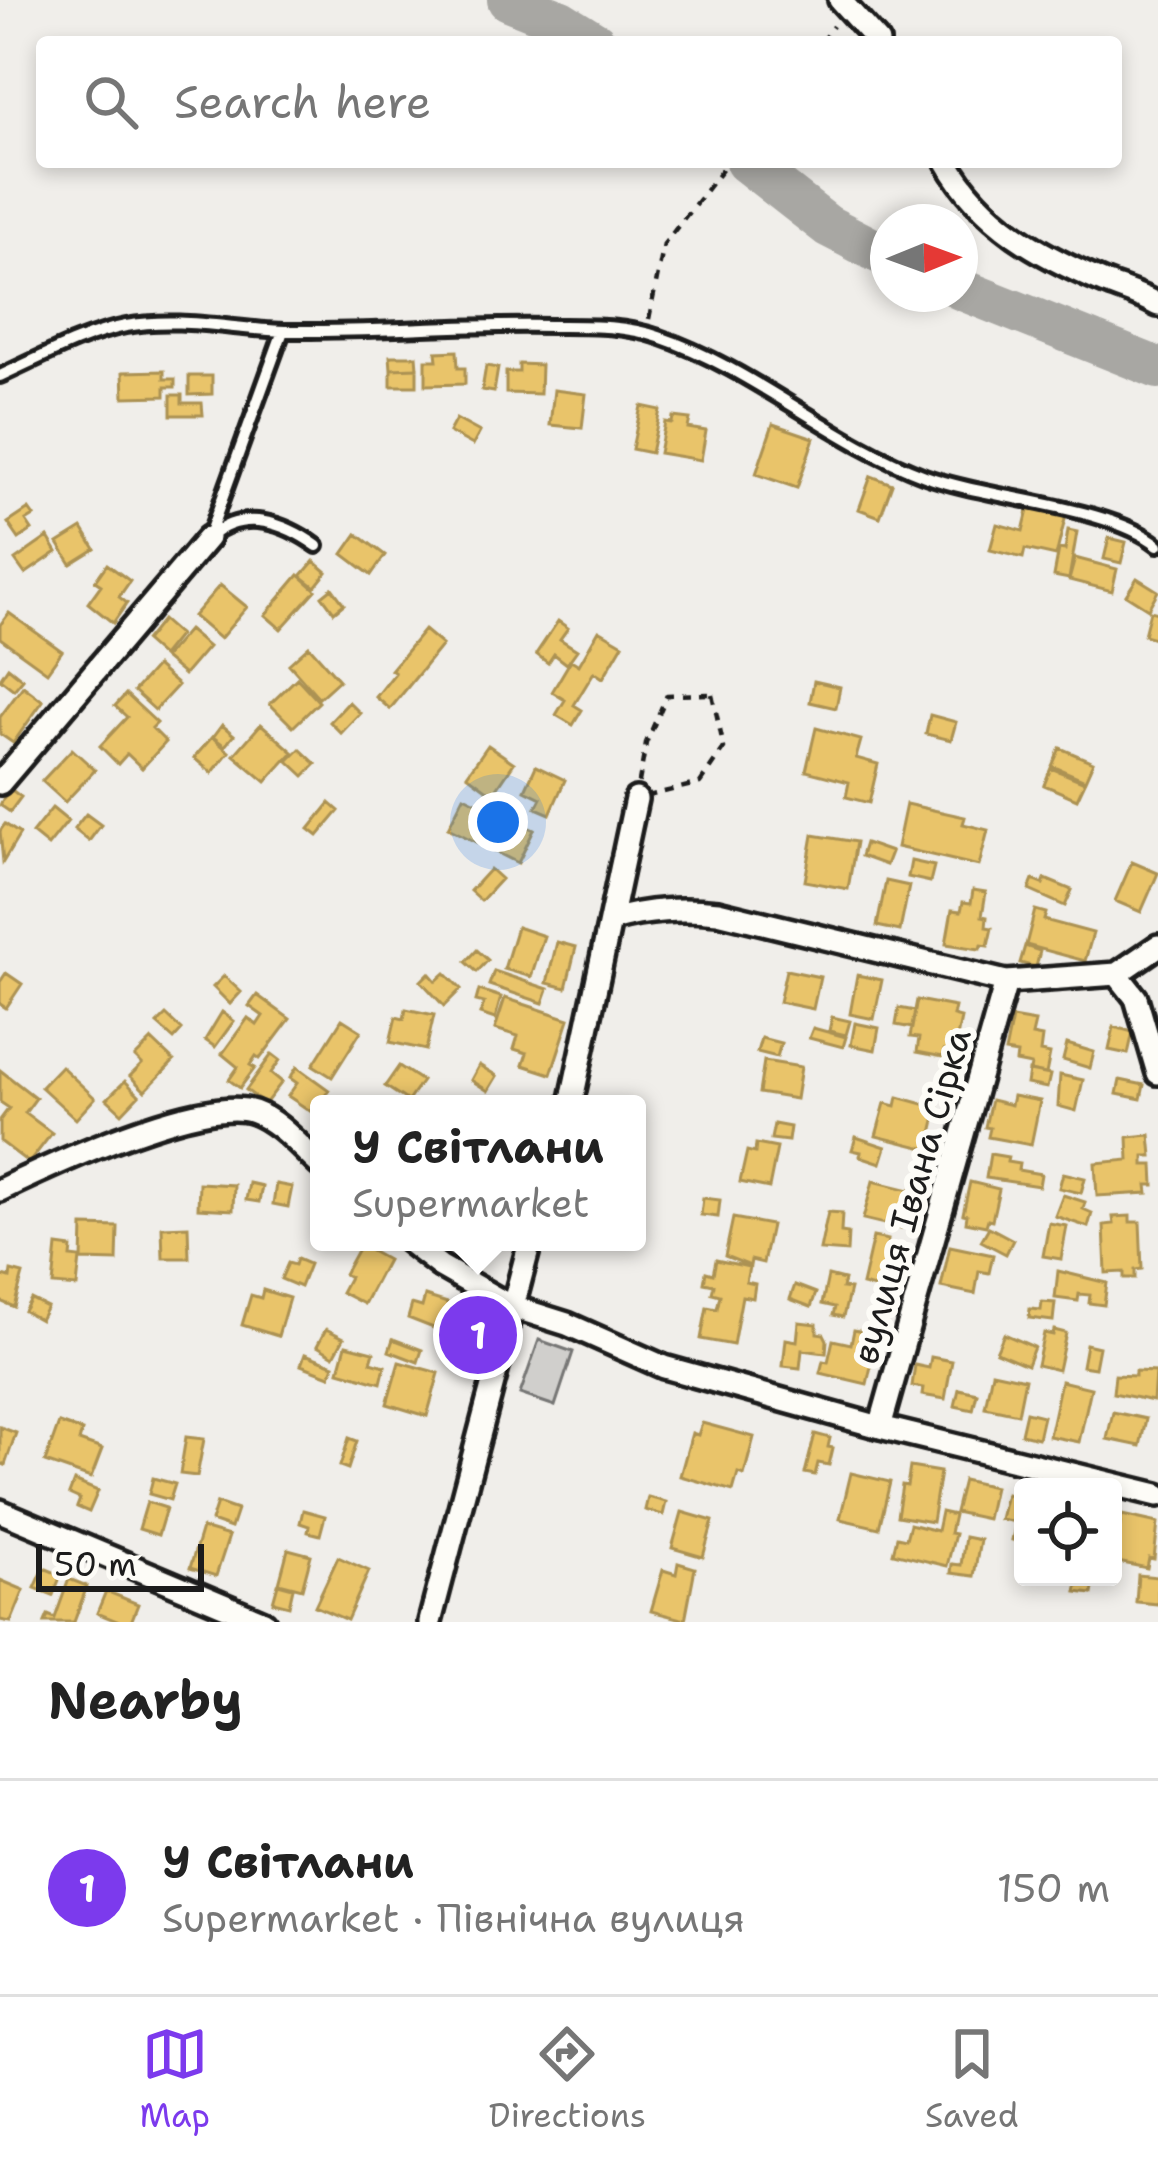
<!DOCTYPE html>
<meta charset="utf-8">
<style>
body{margin:0;font-family:"Shantell Sans",sans-serif;background:#f2f2f2;color:#222}
.controls{position:absolute;right:36px;bottom:36px;display:grid;overflow:hidden;border-radius:12px;box-shadow:0 6px 18px #0003}
.controls button{width:108px;height:108px;display:grid;place-items:center;padding:0;border:0;border-bottom:3px solid #e0e0e0;background:#fff;color:#222;font:60px sans-serif}
.compass{position:absolute;left:870px;top:204px;width:108px;height:108px;border-radius:50%;background:#fff;box-shadow:0 6px 18px #0003;rotate:89deg}
.scale{position:absolute;left:36px;bottom:30px;width:168px;box-sizing:border-box;padding-left:12px;border:6px solid #1c1c1c;border-top:0;font-size:33px;line-height:42px;white-space:nowrap;color:#1c1c1c;-webkit-text-stroke:9px #fdfcf7;paint-order:stroke}
.you{position:absolute;left:498px;top:822px;width:42px;height:42px;margin:-30px;border:9px solid #fff;border-radius:50%;background:#1a73e8;box-shadow:0 0 0 18px #1a73e833}
.badge{display:grid;place-items:center;width:78px;height:78px;border-radius:50%;background:#7c3aed;color:#fff;font-size:39px;font-weight:700}
.pin{position:absolute;translate:-50% -50%;border:6px solid #fff;box-shadow:0 3px 12px #0006}
.popup{position:absolute;left:310px;top:1095px;width:336px;height:156px;box-sizing:border-box;display:grid;place-content:center;border-radius:12px;background:#fff;filter:drop-shadow(0 3px 9px #0005);font-size:39px;white-space:nowrap;color:#767676}
.popup b{font-size:45px;color:#222}
.popup::after{content:'';position:absolute;left:50%;top:100%;margin-left:-24px;border:24px solid transparent;border-top-color:#fff}
.list{margin:0;padding:0;list-style:none}
h2{display:flex;justify-content:space-between;align-items:center;height:156px;margin:0;padding:0 48px;font-size:51px}
h2 small{font-size:39px;font-weight:400;color:#767676}
.list li{display:grid;grid-template-columns:78px 1fr auto;gap:36px;align-items:center;box-sizing:border-box;height:216px;padding:0 48px;border-top:3px solid #e0e0e0}
.list b{display:block;font-size:45px;white-space:nowrap}
.list p{margin:0;font-size:39px;white-space:nowrap;color:#767676}
.list em{font-size:39px;font-style:normal;color:#767676}
.icon{flex:none;width:66px;height:66px;fill:none;stroke:currentColor;stroke-width:2;stroke-linecap:round;stroke-linejoin:round}
.map{position:relative;flex:none;width:1158px;height:1622px;overflow:hidden}
.search{position:absolute;background:#fff;box-shadow:0 6px 18px #0003;left:36px;right:36px;top:36px;height:132px;display:flex;align-items:center;gap:30px;box-sizing:border-box;padding:0 42px;border-radius:12px;color:#767676;font-size:45px}
.sheet{height:372px;background:#fff}
nav{display:flex;justify-content:space-around;align-items:center;box-sizing:border-box;height:168px;border-top:3px solid #e0e0e0;background:#fff;font-size:33px;color:#767676}
nav a{display:grid;justify-items:center;gap:6px}
nav .on{color:#7c3aed}
.map>svg:first-child{display:block}
.green{fill:#d0cfcc;stroke:#767674;stroke-width:3}
.homes{fill:#e9c46a;stroke:#ac9253;stroke-width:3}
.shops{fill:#e76f51;stroke:#aa5641;stroke-width:3}
.lines{fill:none;stroke-linecap:round;stroke-linejoin:round}
.river{stroke:#a8a7a3;stroke-width:42}
.service-casing{stroke:#1c1c1c;stroke-width:20}
.minor-casing{stroke:#1c1c1c;stroke-width:30}
.path{stroke:#1c1c1c;stroke-width:4.5;stroke-dasharray:9 9;stroke-linecap:butt}
.service{stroke:#fdfcf7;stroke-width:10}
.minor{stroke:#fdfcf7;stroke-width:21}
.labels{text-anchor:middle;stroke-width:12;stroke-linejoin:round;paint-order:stroke}
.street-label{font-size:36px;fill:#1c1c1c;stroke:#fdfcf7}
</style>
<div class="map">
<svg width="1158" height="1622" viewBox="0 0 1158 1622">
<rect width="100%" height="100%" fill="#f0eeea"/>
<filter id="ink" filterUnits="userSpaceOnUse"><feTurbulence type="fractalNoise" baseFrequency=".00833" numOctaves="2"/><feDisplacementMap in="SourceGraphic" scale="24" xChannelSelector="R" yChannelSelector="G"/><feConvolveMatrix kernelMatrix="1 2 1 2 8 2 1 2 1" color-interpolation-filters="sRGB"/></filter>
<g filter="url(#ink)">
<path class="green" d="M539 1340 573 1352 555 1406 520 1394Z"/>
<path class="homes" d="M457 351 458 368H465V384L426 385V360H437L436 352Z
M390 356H416L417 368 391 369Z
M519 364 541 365 540 394 506 393V372H519Z
M486 366 498 368 494 392 482 390Z
M417 368V386H391V369Z
M164 371V379H175V387H165V396L124 397 123 372Z
M189 376H212V394L189 395Z
M554 390 586 394 582 428 550 425Z
M171 395H182V403H202L203 415H171Z
M641 406 660 410 651 453 632 449Z
M673 417 690 419 688 428 706 431 701 460 659 453 665 422 672 423Z
M456 419 480 432 473 445 449 432Z
M773 424 814 438 797 488 756 474Z
M871 476 892 484 880 517 859 509Z
M1029 506 1066 515 1056 556 1025 549 1023 558 990 550 997 524 1023 531Z
M29 509 34 516 26 521 32 530 19 539 8 523Z
M82 528 95 549 71 564 58 543Z
M1068 530 1077 532 1069 579 1054 576 1059 549 1065 550Z
M357 534 385 555 371 575 343 554Z
M48 537 57 552 25 574 15 560Z
M1109 538 1126 542 1121 563 1104 559Z
M1075 558 1117 569 1112 591 1069 580Z
M314 561 327 572 315 587 301 576Z
M107 564 130 581 119 597 127 603 113 623 88 603 101 585 95 581Z
M299 575 316 590 281 629 265 615Z
M1137 578 1158 591 1148 609 1126 595Z
M220 585 247 607 220 639 193 616Z
M332 588 344 604 334 612 322 596Z
M1150 611 1158 613V639L1144 635Z
M9 613 62 651 47 672 0 638V625Z
M162 620 179 635 162 656 145 641Z
M558 621 568 628 560 639 577 650 567 664 554 654 548 663 536 654Z
M188 630 208 647 184 675 164 658Z
M424 630 442 645 390 709 376 697 395 673 391 670Z
M599 630 623 644 603 678 594 672 574 705 582 710 573 725 556 715 565 700 552 692 571 660 579 665Z
M309 646 339 680 319 698 289 664Z
M156 666 178 685 155 710 134 691Z
M8 667 23 679 14 690 0 679Z
M297 678 319 702 293 727 270 704Z
M814 681 840 687 836 708 810 702Z
M23 686 43 701 13 743 0 734V717Z
M126 694 157 723 152 728 166 742 142 768 127 754 118 764 100 746 127 717 115 706Z
M349 702 360 713 341 733 330 722Z
M930 715 956 722 951 740 926 734Z
M261 724 293 752 266 782 234 755Z
M222 725 234 735 225 746 213 737Z
M816 728 861 740 856 758 878 764 869 803 846 797 849 782 806 771Z
M212 737 229 752 212 773 194 758Z
M488 745 514 763 493 794 467 775Z
M1060 748 1093 762 1085 780 1052 766Z
M72 749 95 770 65 802 42 781Z
M300 749 316 764 304 776 288 761Z
M536 766 565 780 550 814 536 808 541 798 525 790Z
M1051 768 1085 782 1077 799 1044 785Z
M9 788 21 797 10 812 0 805Z
M464 796 534 830 518 863 448 828Z
M330 803 339 811 318 836 309 829Z
M906 804 965 817 963 824 988 830 979 866 897 847Z
M52 808 68 821 48 846 32 833Z
M86 814 101 825 89 841 74 829Z
M5 824 20 834 3 862 0 831Z
M813 835 856 842 848 889 805 881Z
M865 843 891 852 886 865 861 856Z
M911 861 934 866 930 882 908 877Z
M1132 862 1158 873 1141 912 1115 901Z
M490 869 501 879 481 901 470 891Z
M1045 879 1072 890 1065 906 1029 890 1033 880 1043 884Z
M886 881 909 886 900 931 877 926Z
M973 890 986 892 982 916 987 917 986 927 992 928 988 946 981 945 980 949 946 944 952 910 961 911 963 902 971 903Z
M1035 910 1046 913 1044 920 1093 933 1085 961 1026 945Z
M517 927 544 936 531 977 504 969Z
M557 942 576 947 566 988 547 983Z
M1025 946 1040 951 1036 967 1020 963Z
M477 950 488 960 477 972 466 962Z
M786 970 820 977 813 1009 779 1002Z
M494 971 548 989 543 1003 489 985Z
M6 973 22 984 6 1008 0 1004V982Z
M429 973 436 981 445 973 461 989 444 1006 421 981Z
M857 975 882 980 874 1019 850 1014Z
M224 976 241 992 230 1004 213 987Z
M479 990 501 997 495 1019 480 1014 484 1003 476 1001Z
M257 995 290 1019 260 1059 256 1056 250 1065 255 1068 240 1088 229 1080 238 1067 222 1054 248 1018 257 1025 263 1016 249 1006Z
M505 998 569 1019 551 1074 523 1065 527 1053 514 1049 518 1036 495 1029Z
M917 1000 955 1007 953 1016 961 1018 954 1052 944 1051 943 1057 917 1052 919 1038 910 1037Z
M899 1008 915 1011 912 1028 896 1025Z
M406 1009 434 1015 426 1050 390 1042 396 1017 404 1019Z
M222 1012 234 1021 215 1047 205 1040Z
M166 1015 182 1030 174 1039 157 1024Z
M832 1017 850 1021 846 1035 829 1031Z
M1012 1018 1035 1022 1032 1035 1042 1037 1040 1052 1050 1054 1046 1074 1030 1071 1031 1065 1016 1062 1017 1054 1005 1052Z
M342 1019 361 1031 332 1077 313 1065Z
M855 1023 879 1028 875 1050 851 1045Z
M1114 1027 1133 1032 1128 1054 1109 1050Z
M813 1028 846 1037 843 1047 809 1038Z
M761 1038 781 1043 777 1057 757 1052Z
M152 1040 174 1061 145 1091 130 1076 142 1064 135 1057Z
M1067 1044 1094 1052 1090 1068 1063 1060Z
M272 1054 280 1060 271 1073 282 1082 265 1104 246 1090Z
M764 1061 801 1067 796 1099 759 1093Z
M479 1065 497 1076 488 1091 471 1080Z
M61 1066 95 1098 76 1119 41 1087Z
M399 1066 422 1081 408 1101 385 1086Z
M297 1067 329 1090 313 1113 288 1096 297 1083 290 1078Z
M0 1070 36 1098 25 1113 52 1133 29 1163 0 1141V1120L9 1108 0 1102Z
M1029 1071 1050 1075 1047 1088 1027 1084Z
M1060 1075 1083 1080 1076 1111 1058 1106Z
M1120 1080 1144 1085 1141 1099 1117 1094Z
M125 1081 139 1095 122 1113 107 1099Z
M1013 1096 1040 1101 1031 1145 988 1137 990 1128 985 1127 991 1100 1011 1105Z
M898 1097 938 1108 928 1149 876 1136 885 1103 896 1106Z
M774 1124 790 1127 788 1141 771 1139Z
M1150 1135 1152 1156H1144V1165H1153L1154 1185H1147L1148 1193 1097 1196 1095 1163 1129 1160 1128 1137Z
M856 1137 886 1147 881 1163 860 1156 861 1152 852 1150Z
M756 1144 777 1148 769 1188 740 1182 747 1151 755 1153Z
M990 1154 1008 1157 1007 1162 1019 1164 1018 1170 1041 1174 1039 1186 986 1178Z
M1063 1173 1085 1178 1081 1193 1059 1188Z
M873 1181 910 1190 901 1228 863 1219Z
M970 1182 999 1189 992 1220 988 1219 986 1226 966 1222 967 1215 963 1214Z
M199 1183 234 1185 233 1210 198 1208Z
M249 1183 262 1186 259 1202 246 1200Z
M276 1184 292 1187 288 1207 273 1204Z
M1063 1195 1085 1202 1083 1209 1092 1213 1088 1227 1055 1216Z
M703 1198 720 1200 718 1217 701 1215Z
M828 1212 842 1213 841 1232 848 1233 847 1252 820 1250Z
M1130 1216V1222H1140L1142 1269 1135 1270V1278H1124V1272L1106 1273 1104 1225 1114 1224 1113 1217Z
M733 1218 771 1225 763 1263 751 1260 750 1266 725 1256Z
M1049 1223 1067 1226 1061 1259 1043 1256Z
M83 1226 118 1227 117 1261 82 1260Z
M188 1226 189 1258H163L162 1227Z
M989 1227 1013 1240 1006 1254 981 1241Z
M873 1237 888 1240 886 1250 891 1252 882 1290 862 1285Z
M360 1245 387 1260 364 1304 341 1292 349 1277 344 1274Z
M57 1246 72 1248 71 1257 80 1258 77 1287 53 1285Z
M950 1246 993 1255 989 1273 979 1271 975 1294 941 1287Z
M297 1259 309 1264 300 1287 281 1279 288 1263 295 1265Z
M716 1260 749 1267 746 1282 755 1284 753 1298 742 1296 733 1345 701 1339 707 1307 717 1309 720 1295 712 1293 714 1285 704 1283 706 1272 713 1274Z
M11 1271 23 1274 14 1307 0 1301V1275L10 1278Z
M1058 1271 1107 1283 1104 1305 1089 1303 1090 1295 1079 1294 1078 1301 1055 1298Z
M828 1276 844 1280 842 1288 850 1289 843 1317 833 1315 835 1307 822 1304Z
M795 1285 816 1293 811 1307 790 1299Z
M263 1290 289 1298 278 1336 242 1325 251 1295 261 1298Z
M425 1296 454 1305 446 1333 408 1318 412 1304 422 1307Z
M31 1299 47 1307 40 1320 24 1311Z
M1042 1302 1055 1303 1053 1321 1029 1318 1030 1309 1041 1310Z
M473 1307 492 1313 486 1333 467 1328Z
M799 1322 817 1324V1333L824 1334 827 1340 826 1353 802 1350 800 1368 783 1366 786 1339 797 1341Z
M326 1329 344 1338 334 1356 317 1346Z
M854 1330 878 1335 867 1384 820 1373 823 1361 828 1362 833 1340 851 1344Z
M1054 1330 1066 1333 1058 1370 1037 1365 1044 1333 1053 1335Z
M1004 1334 1034 1347 1027 1365 996 1352Z
M393 1339 422 1350 418 1362 389 1351Z
M1086 1344 1099 1347 1095 1368 1082 1366Z
M346 1345 374 1352 371 1362 385 1366 381 1383 339 1371Z
M305 1354 334 1365 330 1376 301 1365Z
M931 1357 952 1361 945 1399 922 1395 923 1388 912 1386 915 1365 929 1368Z
M399 1362 439 1373 427 1416 387 1404Z
M1135 1371 1155 1372 1153 1401 1113 1393 1115 1375 1135 1376Z
M992 1372 1025 1379 1018 1414 985 1407Z
M1061 1381 1091 1388 1079 1442 1049 1436Z
M959 1389 977 1393 973 1410 955 1406Z
M1026 1412 1043 1416 1038 1438 1021 1434Z
M1113 1412 1146 1419 1140 1446 1107 1439Z
M59 1423 82 1431 79 1441 102 1449 91 1478 45 1462Z
M702 1423 754 1437 744 1475 738 1473 733 1491 680 1476 692 1433 698 1435Z
M0 1427 16 1433 5 1465 0 1463Z
M815 1434 830 1438 828 1447 833 1448 829 1465 818 1463 815 1475 805 1473Z
M186 1437 204 1439 197 1476 180 1474Z
M349 1438 357 1441 348 1469 340 1466Z
M910 1467 940 1472 932 1522 897 1516 902 1485 907 1486Z
M851 1473 890 1482 879 1528 840 1519Z
M153 1478 175 1484 170 1500 149 1494Z
M963 1480 994 1487 987 1519 955 1512Z
M74 1481 98 1491 89 1512 77 1507 80 1499 69 1494Z
M1006 1494 1023 1498V1543L1012 1540 1016 1522 1000 1519Z
M648 1497 666 1502 663 1515 645 1510Z
M147 1502 166 1508 158 1535 139 1529Z
M217 1503 237 1510 231 1528 211 1521Z
M303 1510 325 1516 320 1535 308 1532 309 1526 300 1523Z
M682 1512 713 1521 703 1557 672 1548Z
M941 1512 954 1515 950 1533 955 1534 947 1566 893 1553 897 1537 906 1539 910 1524 937 1531Z
M1122 1515 1158 1523 1154 1559 1149 1558 1147 1568 1113 1561Z
M202 1528 229 1536 216 1576 190 1568Z
M965 1537 980 1540 974 1576 951 1573 952 1564 961 1565Z
M288 1549 311 1555 302 1589 279 1583Z
M338 1557 369 1571 347 1620 315 1606Z
M678 1563 695 1568 685 1620 651 1611 663 1570 676 1574Z
M44 1568 61 1575 53 1595 35 1588Z
M1138 1575 1158 1577V1604L1136 1602Z
M1079 1577H1095L1092 1594 1076 1592Z
M69 1579 87 1586 74 1622H45L48 1615 55 1618Z
M0 1580 24 1590 11 1622 0 1620Z
M278 1584 293 1588 289 1606 273 1602Z
M106 1591 138 1604 131 1622H119L97 1613Z"/>
<path class="shops" d="M467 1328 486 1333 480 1354 462 1348Z"/>
<g class="lines">
<path class="river" d="M508 0 561 21 595 42
M746 162 828 226 888 257
M960 289 1158 368"/>
<defs>
<path id="service" d="M0 376C40 358 83 334 126 326 181 316 234 330 289 331 377 332 464 324 552 326 589 326 624 325 659 337 754 369 831 441 925 476 987 499 1110 506 1158 545
M211 536C244 508 285 523 317 546
M208 538 283 331"/>
<path id="minor" d="M840 0 878 42
M947 162C982 224 1041 256 1105 283 1123 290 1141 295 1158 305
M0 783 208 538
M611 920C648 910 680 908 718 912L1006 982 1117 974 1158 946
M1117 974 1136 998 1158 1073
M571 1104 636 799
M0 1190C50 1166 203 1094 254 1112 279 1121 300 1147 319 1164
M409 1242 440 1266 510 1306 567 1324 664 1367 880 1427 1158 1495
M880 1427 1006 982
M0 1511 264 1622
M430 1622 530 1242"/>
</defs>
<use href="#service" class="service-casing"/>
<use href="#minor" class="minor-casing"/>
<path class="path" d="M821 42 833 26
M649 319 664 244 728 162
M712 694 724 748 700 783 636 799 646 743 667 695Z"/>
<use href="#service" class="service"/>
<use href="#minor" class="minor"/>
</g>
</g>
<g class="labels">
<g class="street-label">
<text transform="translate(911 1196) rotate(-74)" y="13">вулиця Івана Сірка</text>
</g>
</g>
</svg>
<div class="controls">
<button><svg class="icon" aria-label="locate" viewBox="0 0 24 24"><circle cx="12" cy="12" r="6"/><path d="M12 2v4M12 18v4M2 12h4M18 12h4"/></svg></button>
</div>
<svg class="compass" viewBox="-18 -18 36 36"><path d="M0-13l5 13h-10z" fill="#e53935"/><path d="M0 13l5-13h-10z" fill="#767676"/></svg>
<div class="scale">50 m</div>
<div class="you"></div>
<div class="pin badge" style="left:478px;top:1335px">1</div>
<div class="popup"><b>У Світлани</b>Supermarket</div>
<div class="search"><svg class="icon" aria-label="search" viewBox="0 0 24 24"><circle cx="10" cy="10" r="6"/><path d="M15 15l6 6"/></svg>Search here</div>
</div>
<section class="sheet">
<h2>Nearby<small></small></h2>
<ul class="list">
<li><span class="badge">1</span><div><b>У Світлани</b><p>Supermarket · Північна вулиця</p></div><em>150 m</em></li>
</ul>
</section>
<nav>
<a class="on"><svg class="icon" aria-label="map" viewBox="0 0 24 24"><path d="M3 6l6-2 6 2 6-2v14l-6 2-6-2-6 2zM9 4v14M15 6v14"/></svg>Map</a>
<a><svg class="icon" aria-label="directions" viewBox="0 0 24 24"><path d="M12 3l9 9-9 9-9-9zM9 14v-3h6M13 9l2 2-2 2"/></svg>Directions</a>
<a><svg class="icon" aria-label="saved" viewBox="0 0 24 24"><path d="M7 4h10v16l-5-4-5 4z"/></svg>Saved</a>
</nav>
